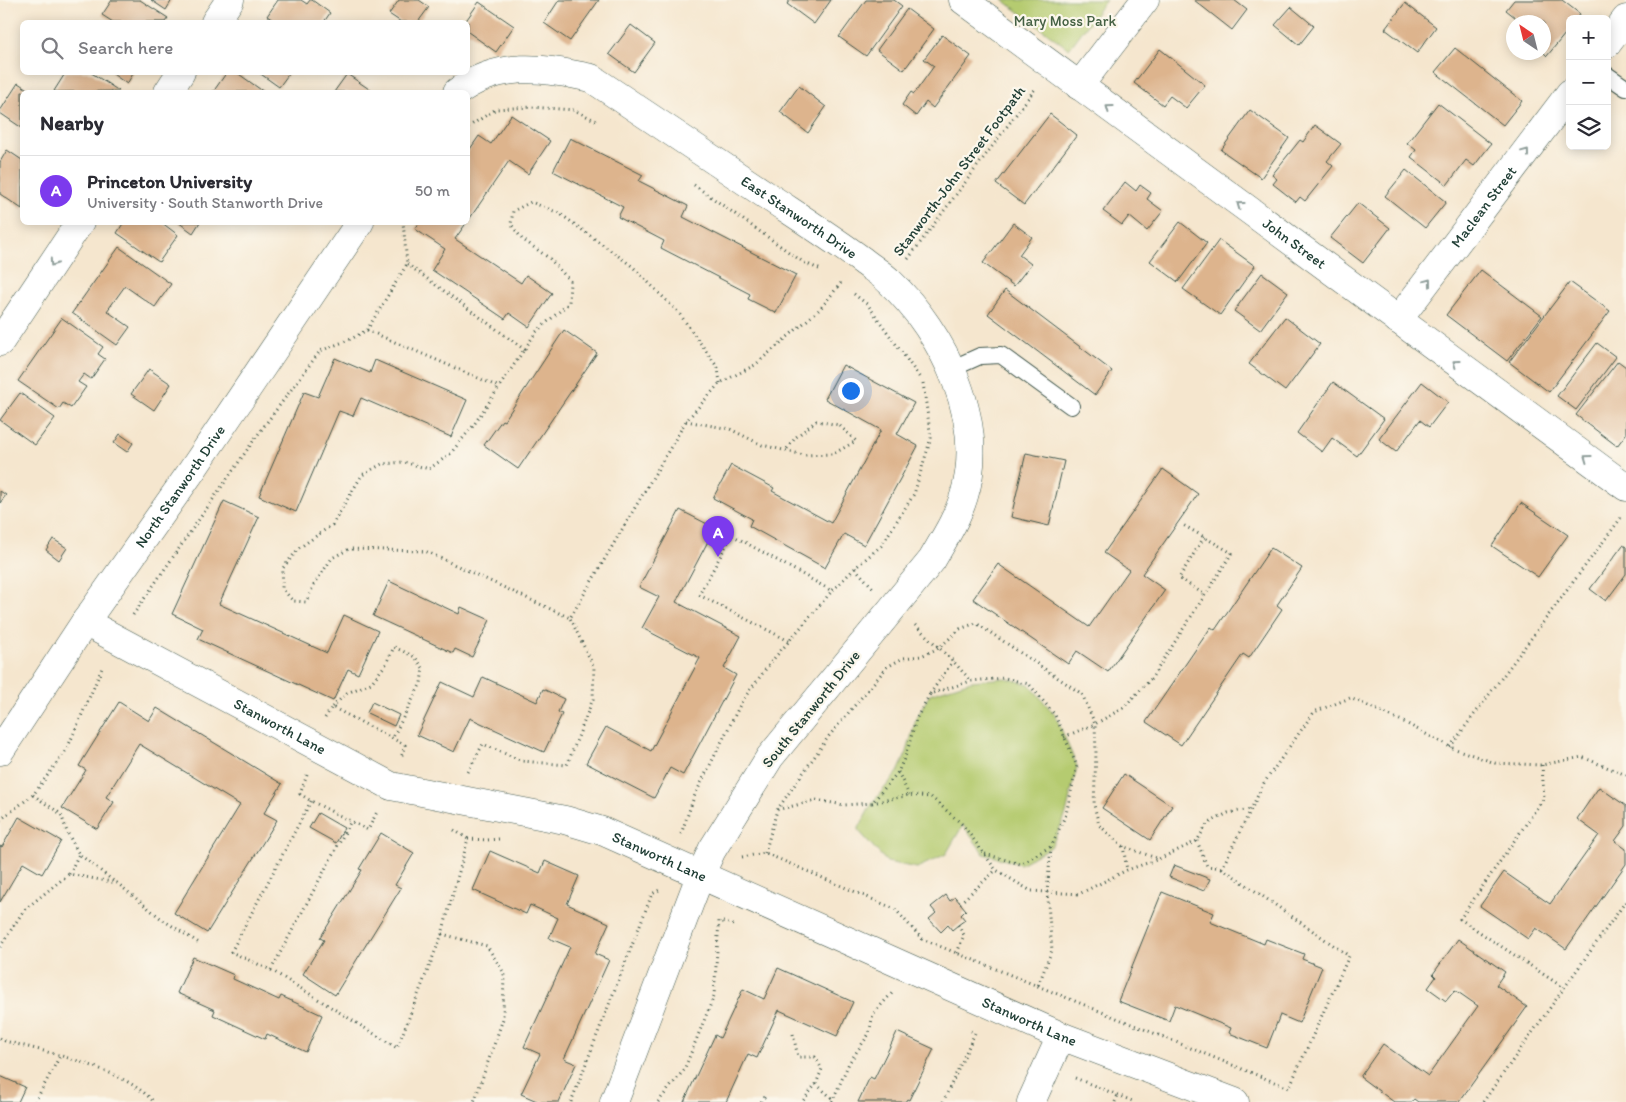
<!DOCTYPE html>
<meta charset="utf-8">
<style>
body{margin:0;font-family:Itim,sans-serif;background:#f7f7f7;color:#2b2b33}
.controls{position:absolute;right:15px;top:15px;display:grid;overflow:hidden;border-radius:8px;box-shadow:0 2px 12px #0003}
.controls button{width:45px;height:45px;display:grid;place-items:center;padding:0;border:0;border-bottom:1px solid #e1e1e2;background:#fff;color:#2b2b33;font:25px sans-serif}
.compass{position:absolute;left:1506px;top:15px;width:45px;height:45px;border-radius:50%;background:#fff;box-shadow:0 2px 12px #0003;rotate:325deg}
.you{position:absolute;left:850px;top:390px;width:18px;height:18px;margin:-12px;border:4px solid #fff;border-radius:50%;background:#1a73e8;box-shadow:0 0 0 8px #1a73e833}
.badge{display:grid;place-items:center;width:32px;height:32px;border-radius:50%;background:#7c3aed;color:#fff;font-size:16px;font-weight:700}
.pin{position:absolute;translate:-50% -41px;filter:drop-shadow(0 1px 2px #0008)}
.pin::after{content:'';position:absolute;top:26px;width:18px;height:15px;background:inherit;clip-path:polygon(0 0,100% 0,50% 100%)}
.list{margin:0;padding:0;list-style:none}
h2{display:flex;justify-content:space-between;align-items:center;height:65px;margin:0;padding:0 20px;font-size:21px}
h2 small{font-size:16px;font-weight:400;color:#7c7c81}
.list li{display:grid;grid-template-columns:32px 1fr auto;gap:15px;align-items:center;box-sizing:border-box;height:70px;padding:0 20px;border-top:1px solid #e1e1e2}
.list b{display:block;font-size:19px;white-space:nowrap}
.list p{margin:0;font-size:16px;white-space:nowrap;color:#7c7c81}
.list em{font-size:16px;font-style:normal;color:#7c7c81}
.icon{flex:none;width:28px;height:28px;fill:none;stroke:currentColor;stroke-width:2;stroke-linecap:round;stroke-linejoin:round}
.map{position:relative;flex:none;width:1626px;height:1102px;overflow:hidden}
.search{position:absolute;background:#fff;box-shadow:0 2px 12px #0003;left:20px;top:20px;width:450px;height:55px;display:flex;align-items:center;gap:12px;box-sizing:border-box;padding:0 18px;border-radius:8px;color:#7c7c81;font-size:19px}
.panel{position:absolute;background:#fff;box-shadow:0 2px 12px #0003;left:20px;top:90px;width:450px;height:135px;border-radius:8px}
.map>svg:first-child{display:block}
.green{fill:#b5cb70;stroke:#6a8452}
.building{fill:#ddb48d}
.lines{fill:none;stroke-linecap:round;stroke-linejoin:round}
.lane-casing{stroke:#3f564b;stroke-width:18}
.street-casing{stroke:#3f564b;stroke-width:29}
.path{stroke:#3f564b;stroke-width:3;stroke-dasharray:1 4;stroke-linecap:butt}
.lane{stroke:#fff;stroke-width:16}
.street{stroke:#fff;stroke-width:28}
.oneway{stroke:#8f9e9a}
.labels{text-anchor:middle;stroke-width:4.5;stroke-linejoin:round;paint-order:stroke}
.park-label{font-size:15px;fill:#446043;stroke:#fbf7ec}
.street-label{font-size:15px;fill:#1f3d34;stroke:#fbf7ec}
</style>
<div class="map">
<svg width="1626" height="1102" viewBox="0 0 1626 1102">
<rect width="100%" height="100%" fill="#fbf7ec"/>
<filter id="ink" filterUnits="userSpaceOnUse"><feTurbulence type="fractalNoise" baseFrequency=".02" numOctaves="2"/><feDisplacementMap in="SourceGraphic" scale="10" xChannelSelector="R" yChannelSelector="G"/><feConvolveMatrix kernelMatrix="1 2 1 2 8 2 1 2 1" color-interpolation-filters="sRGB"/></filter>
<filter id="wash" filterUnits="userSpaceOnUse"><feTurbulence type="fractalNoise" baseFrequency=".0096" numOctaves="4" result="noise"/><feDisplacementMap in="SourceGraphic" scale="20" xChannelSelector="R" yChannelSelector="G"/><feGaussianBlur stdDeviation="1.12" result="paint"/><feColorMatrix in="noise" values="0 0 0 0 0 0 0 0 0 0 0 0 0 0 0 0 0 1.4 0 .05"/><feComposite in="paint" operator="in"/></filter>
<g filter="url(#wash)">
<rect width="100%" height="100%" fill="#f5e6ce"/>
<path class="green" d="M1003 0H1106L1069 49Z
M1005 678 1029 684 1055 715 1077 766 1066 814 1051 847 1020 864 984 854 963 825 946 854 917 868 887 862 858 830 872 803 898 772 907 752 916 719 930 694 971 681Z"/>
<g id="blocks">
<path class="building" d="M112 0H140L168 18 165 22H113L102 15Z
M151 0H172L166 10Z
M278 0H301L307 4 310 0H312L330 13 324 22H276L267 16Z
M399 0H419L429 7 418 22H401L389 14Z
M559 0H599L570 41 544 23Z
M790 0H831L814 24 787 4Z
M866 0H894L902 6 866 56 839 37Z
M1194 0H1234L1247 10 1232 30Z
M1514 0H1562L1580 14 1577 19H1570V28L1547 56 1544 53V22H1519L1520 21 1506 10Z
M479 2 514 26 496 52 468 32V22H465Z
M1405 3 1436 27 1417 53 1385 29Z
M1291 7 1314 26 1299 45 1275 25Z
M907 9 934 29 904 70 877 50Z
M631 25 655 43 634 72 609 54Z
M942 35 971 56 933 108 926 102 916 116 902 105 911 92 914 94 934 66 924 59Z
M1455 48 1522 101 1503 125 1435 72Z
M1160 49 1205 85 1186 108 1170 96 1163 105 1134 83Z
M66 72H90L119 91 57 92 54 91Z
M110 72H134L127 84Z
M227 72H236L264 92H213Z
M258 72H290L279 87Z
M347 74 372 91 371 92H334Z
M18 83 32 92H22V128L0 113V111Z
M799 86 826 107 808 133 780 112Z
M1438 103 1491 144 1474 166 1466 160 1447 185 1411 157 1416 150 1407 143Z
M1250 110 1289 138 1261 178 1221 150Z
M1050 114 1077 135 1024 205 996 184Z
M511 115 550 141 528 174 509 161 468 221V152L479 136 491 144Z
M1315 125 1341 144 1327 161 1333 166 1305 201 1300 197 1296 202 1273 184 1277 179 1272 175 1300 140 1303 142Z
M570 138 643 175 639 181 688 206 683 217 796 275 776 313 748 299 750 294 661 248 664 241 618 217 623 207 553 171Z
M7 150 22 160V209L0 194V162Z
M1406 170 1446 202 1425 228 1385 196Z
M1125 182 1136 191 1140 185 1151 193 1147 199 1163 211 1147 231 1129 216 1122 225 1103 211Z
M1358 203 1390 228 1363 263 1330 238Z
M124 222H161L178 235 159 262 117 233Z
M178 222H200L193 233Z
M420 222H467L455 239 521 283 526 275 552 293 529 327 509 313 505 319 432 270 445 249 415 229Z
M1180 222 1207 243 1178 282 1150 261Z
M1013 223 1032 237 1019 255 1031 264 1014 286 983 263Z
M1219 240 1255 266 1220 315 1183 289Z
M119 247 171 284 155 307 125 286 107 311 130 327 117 345 72 313Z
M1481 270 1542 316 1507 361 1446 315Z
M1262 273 1288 292 1260 330 1234 311Z
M1570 282 1610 311 1549 392 1509 362Z
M1005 290 1112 371 1095 395 988 314Z
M1285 317 1320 344 1285 391 1249 364Z
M62 318 103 347 98 354 105 359 91 379 84 374 78 382 86 387 71 408 63 403 59 409 18 381Z
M564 330 597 353 518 469 484 445 502 420 504 421Z
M1597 343 1616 357 1576 410 1557 396Z
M335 358 370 373 375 360 467 400 451 437 361 398 353 416 339 411 296 512 259 496 304 392 318 397Z
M1618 361 1626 367V434L1617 446 1576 415Z
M843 365 914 403 897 434 918 446 864 545 844 534 825 568 749 526 752 519 713 498 731 465 774 488 772 491 831 523 881 430 825 399Z
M149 369 171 384 154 410 131 394Z
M1333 382 1384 419 1357 456 1332 438 1322 452 1297 433Z
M1422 382 1448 402 1429 427 1420 420 1396 452 1379 439Z
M20 393 55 418 35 445 0 420Z
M120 434 133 443 127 452 114 443Z
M1026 453 1064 461 1049 526 1011 517Z
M1163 469 1198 494 1142 574 1165 590 1108 672 1077 651 1068 664 973 599 998 564 1089 627 1129 570 1104 553Z
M0 491 6 495 0 503Z
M224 501 259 517 219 604 327 653 344 615 378 631 358 674 348 669 333 701 198 639 203 629 172 614Z
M1521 503 1568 535 1538 577 1492 546Z
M680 510 715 528 676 602 741 636 724 668 736 675 683 775 670 768 654 798 586 763 606 727 651 751 700 658 642 628 659 597 639 587Z
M53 539 67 548 59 560 46 550Z
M1623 545 1626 547V574L1606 601 1590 589Z
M1271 548 1302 568 1277 605 1282 609 1249 658 1243 654 1181 745 1146 722 1211 627 1215 630Z
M389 581 459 614 461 607 490 620 472 657 455 649 453 653 373 616Z
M483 677 537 702 543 689 564 699 558 712 562 714 544 752 470 718 454 752 417 735 442 682 474 697Z
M119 702 149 721 157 708 282 784 264 813 277 820 207 933 174 913 240 805 139 744 106 797 114 802 97 829 62 808 86 770 79 766Z
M372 702 399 715 394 726 367 713Z
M1124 774 1172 806 1150 840 1102 808Z
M1599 787 1626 806V826L1615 841 1626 849V864L1566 949 1536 928 1528 939 1480 906 1504 872 1550 904 1599 835 1577 819Z
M318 813 344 828 336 843 309 828Z
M19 817 61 841 42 874 23 863 0 902V846L2 847Z
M381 833 414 853 395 885 401 888 335 995 303 974 324 940 320 938 362 870 359 869Z
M490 851 540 873 545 861 579 876 567 904 609 923 595 954 609 960 564 1059 576 1064 559 1102H539L521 1094 540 1054 524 1047 570 947 549 938 558 918 530 905 526 914 473 890Z
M1174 865 1210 879 1204 891 1169 877Z
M1162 892 1214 913 1210 922 1264 944 1266 939 1304 954 1302 959 1322 967 1299 1023 1280 1015 1267 1048 1229 1033 1231 1028 1175 1005 1169 1021 1118 1001Z
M946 895 950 901 955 897 966 910 961 915 965 920 958 925 952 930 948 925 941 932 929 919 936 913 931 907Z
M1458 939 1505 972 1496 985 1527 1007 1459 1102H1418L1414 1099 1412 1102H1394L1360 1077 1383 1044 1428 1076 1478 1006 1455 990 1446 1001 1428 988 1436 977 1433 974Z
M193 957 234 975 233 979 279 1000 281 996 322 1015 306 1052 267 1034 265 1039 213 1015 215 1010 177 993Z
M778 968 853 1002 837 1036 779 1010 757 1058 748 1054 726 1102H684L715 1035 720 1038 743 989 764 999Z
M897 1032 934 1049 909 1100 907 1099 905 1102H858L870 1077 874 1079Z
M0 1076 25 1087 18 1102H0Z"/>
</g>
</g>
<g filter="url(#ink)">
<use href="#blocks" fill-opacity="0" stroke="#3f564b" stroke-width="1"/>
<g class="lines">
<defs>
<path id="lane" d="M1607 75 1626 88
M951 369 980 356 1001 355 1071 406"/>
<g id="street">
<path id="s1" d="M963 0 1626 487"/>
<path d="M215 22 230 0"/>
<path d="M1607 44 1626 19"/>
<path d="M1079 86 1145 0"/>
<path d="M168 92 181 72"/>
<path id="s2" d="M457 92C499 61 543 67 591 78 649 117 708 156 766 195 799 217 832 238 863 261 872 268 882 274 890 282 944 333 987 422 964 496 957 519 944 539 932 560L770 757 712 850 700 876 614 1102"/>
<path id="s3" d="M1398 320 1570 93"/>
<path d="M0 342 80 222"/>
<path id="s4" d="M85 622 391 786 565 820 602 831 1061 1036 1235 1102"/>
<path id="s5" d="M0 751 85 622 191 472 360 222"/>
<path d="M1031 1102 1061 1036"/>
</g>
</defs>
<use href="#lane" class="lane-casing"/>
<use href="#street" class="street-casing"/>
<path class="path" d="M468 127 496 109 531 107 574 110 599 122
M694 185 803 262 821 270
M908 259 1035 89
M407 264 525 350
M854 294 868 305 920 378
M367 330 499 387
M720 383 718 368 679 313 632 266 559 213 531 202 513 211 511 224 522 239 549 258 570 281 569 303 536 332 473 426 450 454 429 469 404 462 382 464 362 475 332 525 299 548 283 568 282 588 293 601 306 602 314 585 332 558 349 549 425 551 570 618 686 421 720 383 755 365 820 309 841 283
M686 421 730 429 762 445 804 455 833 454 856 441 839 425 816 421 796 437 786 450
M1204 537 1179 578 1205 595
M855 568 873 588
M133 615 256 437 320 351 351 339 367 330 407 264 403 222
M915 625 953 661 971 681
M789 641 699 595 732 535 832 591
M930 694 953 661
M332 707 347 693 371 683 386 664 394 647 415 657 423 668 421 683 392 739
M325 718 332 707 405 745 401 758
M1064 737 1095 724 1123 708 1151 679 1232 553 1183 525
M1450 747 1621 518
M1542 765 1544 798 1460 919 1564 988
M468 772 483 744 522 761 567 765 593 699 594 667 570 618
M898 772 909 795
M307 775 300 794 311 801 368 830 377 812
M33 795 61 814 67 832 79 854 116 883
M311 801 231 952 271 970 397 1048 442 934
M872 803 909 795 931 797 963 825 996 870 1031 891 1079 894 1127 870 1159 859 1197 841 1207 824 1228 813 1251 809
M777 810 829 736 887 667 903 658 921 656 939 648 960 629 976 623 1082 694 1095 724 1096 753 1094 805 1099 825 1122 846 1159 859
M0 820 33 795 67 749 103 666
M454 830 468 839 442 934 487 946 504 973 503 1019 474 1102
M681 834 694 797 742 701 771 662 832 591 855 568 881 546 914 494 931 438 923 383
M468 839 487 840 499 839
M1197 841 1207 866 1222 868
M1123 846 1127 870
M765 853 777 810 816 800 844 805 872 803 898 772 907 752 916 719 930 694 971 681 1005 678 1029 684 1055 715 1077 766 1066 814 1051 847 1047 892 1052 950 1038 986
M985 854 1020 864 1050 847
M742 857 765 853 895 909 922 939 1289 1088 1349 956 1222 868 1264 783 1314 712 1350 698 1402 721 1450 747 1495 763 1542 765 1582 757 1626 775
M69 874 79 854
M960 903 996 870
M0 947 24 910 69 874 117 883 163 920 199 943
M957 953 964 935 958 925
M271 970 351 821
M793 1034 798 1057H815L822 1069 816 1084 802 1102
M0 1038 5 1041C50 1053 123 1068 154 1102
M1075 1078 1135 1102
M816 1084 833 1099
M35 1102 60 1056
M571 1102 652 894 661 889
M658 1102 684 1070 714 996 719 921 734 925
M761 1102 767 1094
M832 1102 849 1063 869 1034 873 1014 893 992
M943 1102 975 1033 971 1031
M1115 1102 1118 1095
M1483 1102 1626 901"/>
<use href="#lane" class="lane"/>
<use href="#street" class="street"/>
</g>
<defs><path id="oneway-chevron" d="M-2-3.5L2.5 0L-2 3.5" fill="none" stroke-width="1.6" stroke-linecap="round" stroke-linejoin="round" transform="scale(1.25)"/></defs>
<g class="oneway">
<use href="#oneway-chevron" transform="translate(1109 108) rotate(-144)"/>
<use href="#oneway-chevron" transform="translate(1526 152) rotate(-53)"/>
<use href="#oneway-chevron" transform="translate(1240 205) rotate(-144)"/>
<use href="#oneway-chevron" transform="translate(53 263) rotate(124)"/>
<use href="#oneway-chevron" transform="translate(1428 282) rotate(-53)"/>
<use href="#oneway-chevron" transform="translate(1456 363) rotate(-144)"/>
<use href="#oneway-chevron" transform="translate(1587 458) rotate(-144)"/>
</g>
</g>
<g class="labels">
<g class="park-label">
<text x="1065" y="26">Mary Moss Park</text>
</g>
<g class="street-label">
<text transform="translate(959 171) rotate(-53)" y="5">Stanworth-John Street Footpath</text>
<text dy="5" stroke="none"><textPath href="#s3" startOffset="142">Maclean Street</textPath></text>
<text dy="5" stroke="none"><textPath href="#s2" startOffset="390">East Stanworth Drive</textPath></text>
<text dy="5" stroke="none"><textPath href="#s1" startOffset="411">John Street</textPath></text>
<text dy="5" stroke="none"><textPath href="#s5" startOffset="320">North Stanworth Drive</textPath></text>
<text transform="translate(811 709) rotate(-51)" y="5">South Stanworth Drive</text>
<text dy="5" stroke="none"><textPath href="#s4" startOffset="221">Stanworth Lane</textPath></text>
<text dy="5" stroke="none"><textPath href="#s4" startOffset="626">Stanworth Lane</textPath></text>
<text dy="5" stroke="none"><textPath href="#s4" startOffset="1031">Stanworth Lane</textPath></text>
</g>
</g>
</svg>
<div class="controls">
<button>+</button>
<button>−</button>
<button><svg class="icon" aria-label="layers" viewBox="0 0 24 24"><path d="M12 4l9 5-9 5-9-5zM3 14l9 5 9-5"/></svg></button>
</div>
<svg class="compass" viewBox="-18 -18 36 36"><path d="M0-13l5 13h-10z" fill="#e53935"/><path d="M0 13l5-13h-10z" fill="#7c7c81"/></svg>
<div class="you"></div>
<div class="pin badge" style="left:718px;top:557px">A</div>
<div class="search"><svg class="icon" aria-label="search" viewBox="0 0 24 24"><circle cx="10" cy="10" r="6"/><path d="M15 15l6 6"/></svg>Search here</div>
<section class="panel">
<h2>Nearby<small></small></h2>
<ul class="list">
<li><span class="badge">A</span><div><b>Princeton University</b><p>University · South Stanworth Drive</p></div><em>50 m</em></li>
</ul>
</section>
</div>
